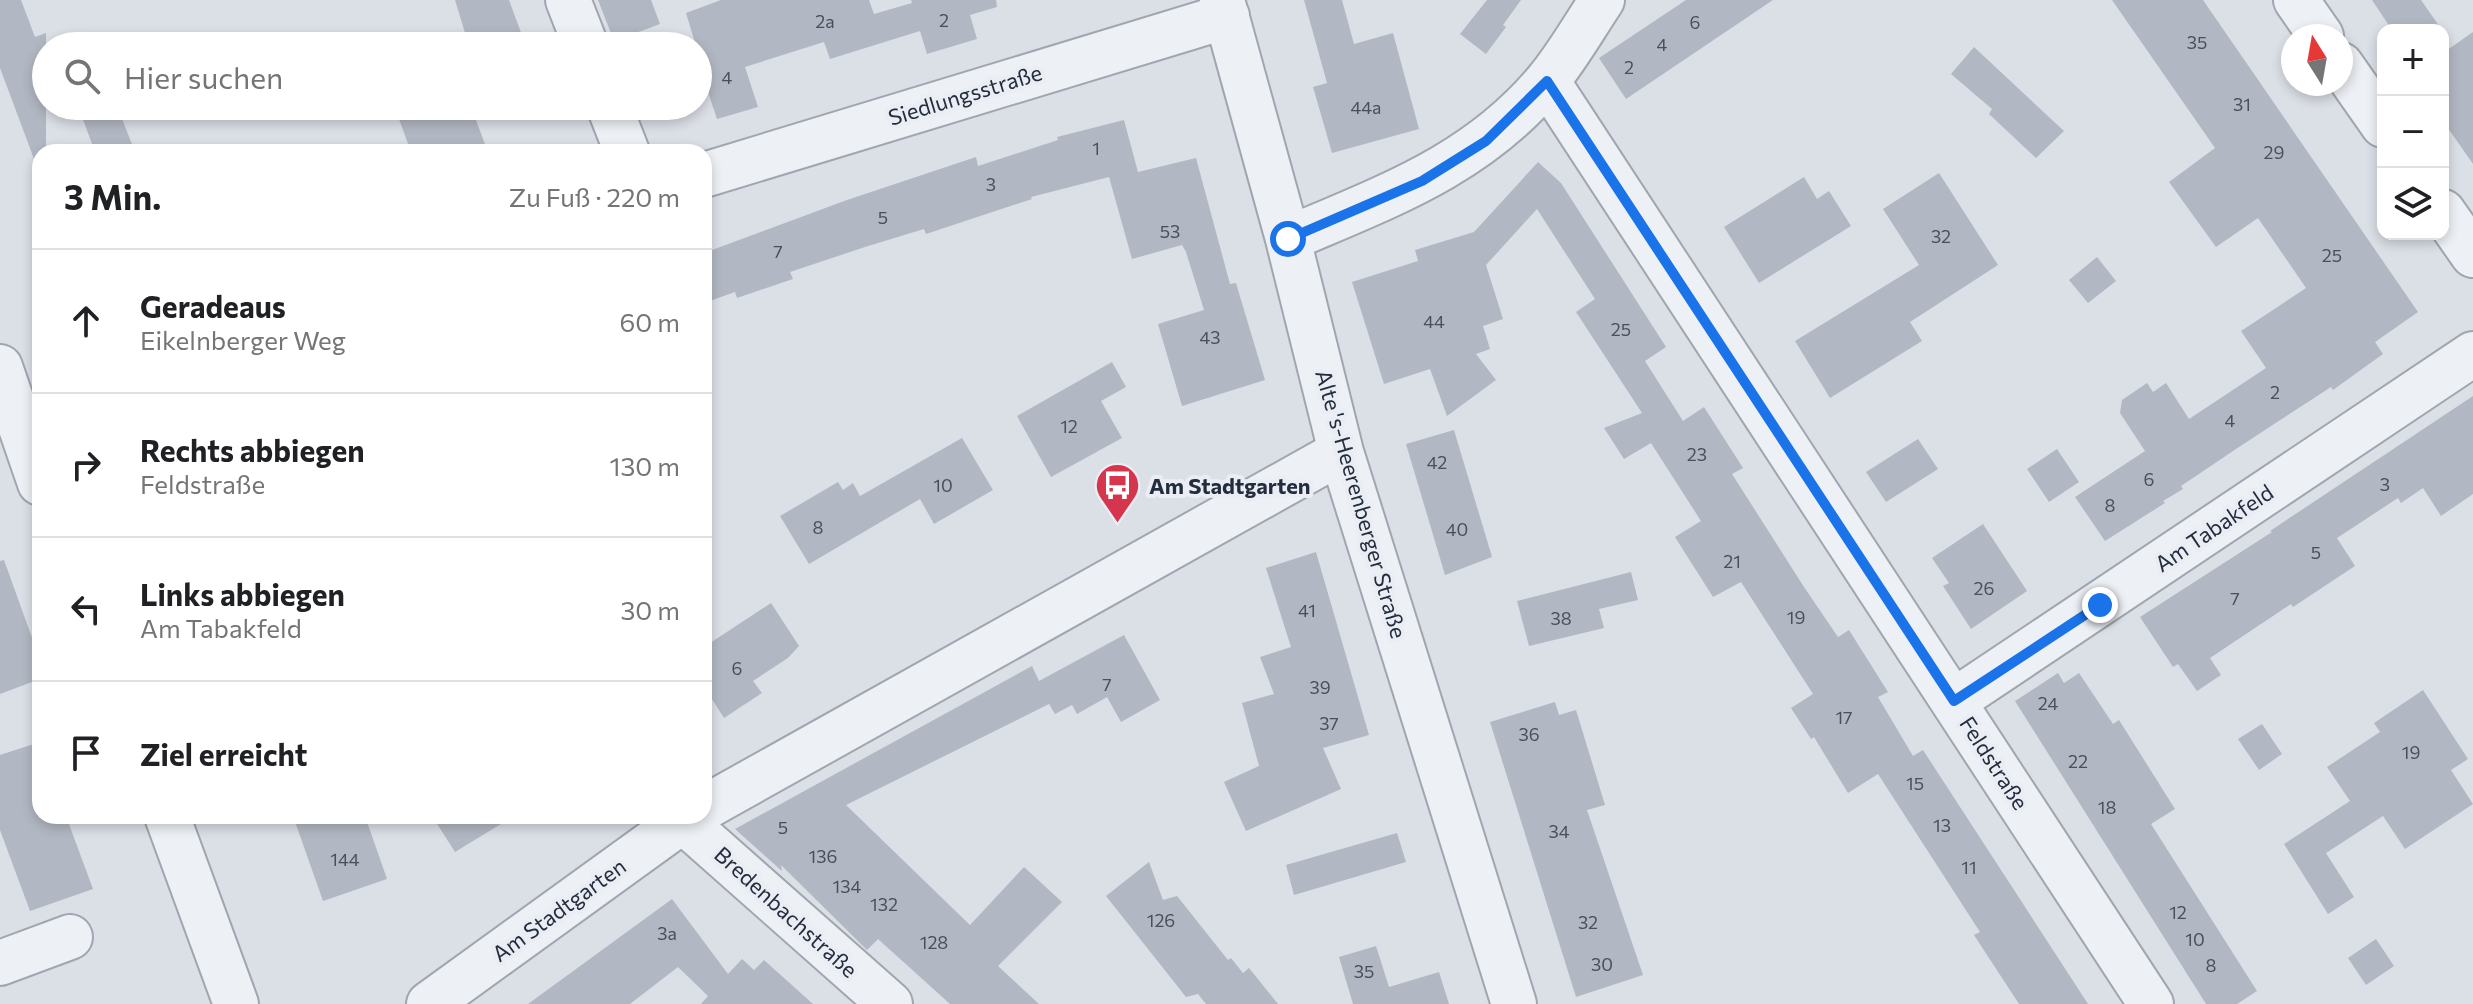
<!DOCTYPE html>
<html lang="de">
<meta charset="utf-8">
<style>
body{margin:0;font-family:Commissioner,sans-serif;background:#f2f2f2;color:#202124}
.controls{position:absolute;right:24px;top:24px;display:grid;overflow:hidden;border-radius:16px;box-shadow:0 4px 12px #0003}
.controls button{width:72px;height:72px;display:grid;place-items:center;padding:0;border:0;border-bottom:2px solid #e0e0e0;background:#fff;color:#202124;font:40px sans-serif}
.compass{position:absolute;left:2281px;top:24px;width:72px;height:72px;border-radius:50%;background:#fff;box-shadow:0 4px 12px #0003;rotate:349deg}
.stop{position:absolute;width:24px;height:24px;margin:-18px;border:6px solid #1a73e8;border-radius:50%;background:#fff}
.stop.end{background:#1a73e8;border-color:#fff;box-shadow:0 2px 8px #0008}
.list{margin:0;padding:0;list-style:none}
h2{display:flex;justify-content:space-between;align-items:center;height:104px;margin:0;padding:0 32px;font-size:34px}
h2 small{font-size:26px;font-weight:400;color:#757577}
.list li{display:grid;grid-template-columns:52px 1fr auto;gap:24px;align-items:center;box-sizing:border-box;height:144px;padding:0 32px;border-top:2px solid #e0e0e0}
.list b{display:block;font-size:30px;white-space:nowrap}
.list p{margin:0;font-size:26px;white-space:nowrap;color:#757577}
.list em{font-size:26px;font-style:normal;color:#757577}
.icon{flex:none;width:44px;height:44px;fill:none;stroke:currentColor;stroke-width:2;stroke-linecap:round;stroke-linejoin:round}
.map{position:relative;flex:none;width:2473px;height:1004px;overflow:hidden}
.search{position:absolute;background:#fff;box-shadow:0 4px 12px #0003;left:32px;top:32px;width:680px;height:88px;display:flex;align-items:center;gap:20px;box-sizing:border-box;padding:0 28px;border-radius:44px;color:#757577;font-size:30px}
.panel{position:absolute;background:#fff;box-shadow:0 4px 12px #0003;left:32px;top:144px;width:680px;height:680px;border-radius:24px}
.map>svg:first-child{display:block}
.building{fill:#b2b8c3}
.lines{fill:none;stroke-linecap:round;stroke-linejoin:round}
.minor-casing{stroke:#a0a6b0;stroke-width:48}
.minor{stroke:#edf0f4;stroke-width:44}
.route{stroke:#1a73e8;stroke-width:10}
.labels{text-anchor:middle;stroke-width:8;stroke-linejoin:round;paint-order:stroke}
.number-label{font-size:18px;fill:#48505e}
.street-label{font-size:22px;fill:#242d3d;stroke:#eaeef4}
.poi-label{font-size:22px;font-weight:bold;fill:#242d3d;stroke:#eaeef4;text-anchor:start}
</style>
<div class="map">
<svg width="2473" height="1004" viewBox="0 0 2473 1004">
<rect width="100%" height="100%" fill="#dbdfe6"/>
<path class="building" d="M0 0H21L35 37 46 33V152H40V175L0 68Z
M455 0H509L526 46H469Z
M598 0H651L660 24 614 41Z
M721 0H869L874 14 912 3 911 0H996L997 7 970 15 977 39 927 54 920 31 830 59 824 42 745 67 758 107 717 119 705 83 698 46H696L686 13Z
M1304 0H1342L1354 44 1393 33 1419 129 1332 153 1313 87 1327 83Z
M1487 0H1521L1503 25 1506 27 1486 54 1460 34Z
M1686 0H1773L1626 99 1599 58Z
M2112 0H2203L2418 312 2375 342 2383 354 2333 390 2331 387 2239 447 2181 486 2183 489 2163 501 2165 503 2105 541 2075 497 2145 451 2120 413 2122 400 2147 383 2153 392 2166 383 2189 419 2266 368 2241 331 2306 288 2258 218 2216 247 2169 182 2215 148Z
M2372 0H2421L2442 30H2392Z
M2473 32V164L2443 121V53Z
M1974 47 2064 131 2036 158 1989 114 1992 109 1951 74Z
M78 106H117L135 152H95Z
M438 106 471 107 488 152H411L399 119Z
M1124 120 1138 172 1196 158 1230 284 1236 283 1265 380 1182 406 1158 324 1204 310 1186 252 1182 245 1132 259 1109 177 1031 197 1032 199 926 234 924 229 865 247 790 272 793 279 737 298 735 292 704 303V253L847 200 976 157 978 166 1058 140 1057 137Z
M1538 162 1561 183 1666 347 1645 361 1683 421 1704 407 1743 468 1732 474 1804 587 1838 637 1849 630 1888 692 1878 697 1913 756 1923 750 2088 1004H2019L1974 935 1980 932 1878 774 1848 793 1814 737 1811 739 1791 708 1813 694 1741 582 1713 597 1675 537 1701 521 1651 443 1624 459 1604 428 1642 413 1576 312 1595 299 1537 209 1486 265 1503 319 1483 326 1490 349 1476 354 1496 380 1447 416 1430 369 1384 384 1352 282 1418 261 1415 250 1474 232Z
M1939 173 1998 265 1910 322 1922 341 1830 398 1795 341 1919 265 1883 209Z
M1804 177 1817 199 1829 191 1851 226 1759 283 1724 227Z
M2097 257 2116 281 2088 303 2069 280Z
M1112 362 1126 387 1101 401 1122 438 1051 477 1017 416Z
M2473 396V494L2441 516 2423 488 2401 503 2398 498 2337 538 2355 566 2293 607 2291 604 2210 658 2221 675 2197 691 2178 664 2173 667 2140 617 2272 532 2270 531Z
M1454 430 1492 557 1445 575 1406 444Z
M962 438 993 490 934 524 920 499 809 564 780 516 838 482 843 490 853 483 860 496Z
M1918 439 1938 469 1886 502 1866 472Z
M2057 449 2079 482 2049 502 2027 469Z
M1983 524 2027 591 1971 629 1943 586 1949 583 1932 558Z
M1316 552 1369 735 1323 748 1341 789 1246 831 1224 782 1259 766 1242 703 1274 694 1260 657 1291 647 1266 568Z
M4 560 40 660V679L0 694V561Z
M1631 572 1638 600 1599 609 1604 628 1529 646 1517 601Z
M771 603 799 646 788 658 753 681 762 693 724 718 704 687V647Z
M1124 635 1160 700 1121 722 1107 697 1077 714 1072 705 1055 714 1049 704 846 805 970 925 1024 867 1062 902 998 966 1039 1004H950L878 939 867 950 781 865 782 871 735 829 1032 666 1039 681Z
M2058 673 2064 683 2079 673 2113 724 2119 720 2175 809 2151 824 2257 991 2237 1004H2206L2015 701Z
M2423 690 2468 759 2451 770 2473 804 2405 849 2383 816 2326 853 2354 897 2328 914 2284 844 2350 801 2327 767 2380 732 2374 723Z
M1555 702 1559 715 1576 710 1605 805 1587 810 1643 975 1576 997 1490 722Z
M2262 724 2282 754 2259 770 2238 739Z
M40 742V816H66L93 889 30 911 0 830V755Z
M293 816H365L387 879 323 901Z
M432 816H514L455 852Z
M1397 833 1406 862 1294 895 1286 865Z
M1149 862 1163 900 1177 896 1228 960 1231 958 1243 973 1249 968 1278 1004H1206L1198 994 1186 997 1106 896Z
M672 899 728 974 742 959 754 970 764 960 813 1004H701L708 996 678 967 630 1004H528Z
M2376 939 2394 966 2366 985 2348 958Z
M1376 946 1389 987 1439 972 1449 1004H1353L1339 957Z"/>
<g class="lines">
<defs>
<path id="minor" d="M568 0 586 46
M1222 0 1288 239 1341 452 1514 1004
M2296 0 2321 36
M2341 65 2383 125
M1547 81 2151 1004
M609 106 627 152
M704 175 1227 16
M2443 212 2473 255
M1288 239C1385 197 1476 166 1547 81 1567 57 1584 27 1602 0
M0 367 40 483
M1954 701 2473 354
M704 808 1341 452
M167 816 236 1004
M682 820 890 1004
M0 963 70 937
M429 1004 689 816"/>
</defs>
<use href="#minor" class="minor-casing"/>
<use href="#minor" class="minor"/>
</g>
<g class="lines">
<path class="route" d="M1288 239 1422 181 1486 141 1547 81 1954 701 2100 605"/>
</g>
<defs>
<symbol id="bus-pin" viewBox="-11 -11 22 30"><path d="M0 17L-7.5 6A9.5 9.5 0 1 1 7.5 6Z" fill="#d5364d" stroke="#eaeef4"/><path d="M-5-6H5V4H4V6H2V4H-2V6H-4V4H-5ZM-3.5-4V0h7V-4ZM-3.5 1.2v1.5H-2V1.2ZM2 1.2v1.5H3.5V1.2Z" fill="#fff"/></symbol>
</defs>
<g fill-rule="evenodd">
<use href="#bus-pin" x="1092" y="460" width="51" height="69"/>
</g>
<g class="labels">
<g class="number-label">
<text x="944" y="27">2</text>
<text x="825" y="28">2a</text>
<text x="1695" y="29">6</text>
<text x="2197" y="49">35</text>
<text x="1662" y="51">4</text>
<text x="1629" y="74">2</text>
<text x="727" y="84">4</text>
<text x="2242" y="111">31</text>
<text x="1366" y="114">44a</text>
<text x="1096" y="155">1</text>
<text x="2274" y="159">29</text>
<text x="991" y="191">3</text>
<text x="883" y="224">5</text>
<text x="1170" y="238">53</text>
<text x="1941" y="243">32</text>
<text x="778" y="258">7</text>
<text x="2332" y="262">25</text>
<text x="1434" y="328">44</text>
<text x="1621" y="336">25</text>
<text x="1210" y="344">43</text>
<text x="2275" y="399">2</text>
<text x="2230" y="427">4</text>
<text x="1069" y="433">12</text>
<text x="1697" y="461">23</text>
<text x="1437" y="469">42</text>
<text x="2149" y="486">6</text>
<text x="2385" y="491">3</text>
<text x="943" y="492">10</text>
<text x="2110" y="512">8</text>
<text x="818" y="534">8</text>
<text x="1457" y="536">40</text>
<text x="2316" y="559">5</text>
<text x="1732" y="568">21</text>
<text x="1984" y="595">26</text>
<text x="2235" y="605">7</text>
<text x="1307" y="617">41</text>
<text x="1796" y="624">19</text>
<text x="1561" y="625">38</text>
<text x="737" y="675">6</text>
<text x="1107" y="691">7</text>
<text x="1320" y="694">39</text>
<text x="2048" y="710">24</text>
<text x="1844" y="724">17</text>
<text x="1329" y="730">37</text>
<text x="1529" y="741">36</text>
<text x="2411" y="759">19</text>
<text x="2078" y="768">22</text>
<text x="1915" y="790">15</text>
<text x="2107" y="814">18</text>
<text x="1942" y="832">13</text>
<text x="783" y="834">5</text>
<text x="1559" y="838">34</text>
<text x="823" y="863">136</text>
<text x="345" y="866">144</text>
<text x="1969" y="874">11</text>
<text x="847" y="893">134</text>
<text x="884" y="911">132</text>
<text x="2178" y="919">12</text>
<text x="1161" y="927">126</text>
<text x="1588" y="929">32</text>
<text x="667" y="940">3a</text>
<text x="2195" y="946">10</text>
<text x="934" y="949">128</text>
<text x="1602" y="971">30</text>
<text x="2211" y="972">8</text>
<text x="1364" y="978">35</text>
</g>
<g class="street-label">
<text transform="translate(965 95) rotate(-17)" y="8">Siedlungsstraße</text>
<text transform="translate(1361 504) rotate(74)" y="8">Alte 's-Heerenberger Straße</text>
<text transform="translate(2214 528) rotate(-34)" y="8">Am Tabakfeld</text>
<text transform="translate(1994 763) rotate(57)" y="8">Feldstraße</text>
<text transform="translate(559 910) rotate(-36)" y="8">Am Stadtgarten</text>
<text transform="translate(786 912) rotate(42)" y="8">Bredenbachstraße</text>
</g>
<g class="poi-label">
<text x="1149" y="494">Am Stadtgarten</text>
</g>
</g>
</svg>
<div class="controls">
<button>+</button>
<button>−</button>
<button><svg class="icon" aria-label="layers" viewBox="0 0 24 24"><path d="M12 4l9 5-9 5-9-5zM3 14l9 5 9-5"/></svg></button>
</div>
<svg class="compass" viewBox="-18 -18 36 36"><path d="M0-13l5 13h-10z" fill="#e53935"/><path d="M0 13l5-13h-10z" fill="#757577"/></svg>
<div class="stop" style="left:1288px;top:239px"></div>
<div class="stop end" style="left:2100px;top:605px"></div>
<div class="search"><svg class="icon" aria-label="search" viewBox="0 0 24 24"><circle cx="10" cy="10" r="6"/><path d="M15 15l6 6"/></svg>Hier suchen</div>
<section class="panel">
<h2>3 Min.<small>Zu Fuß · 220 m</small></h2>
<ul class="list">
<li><svg class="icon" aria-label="ahead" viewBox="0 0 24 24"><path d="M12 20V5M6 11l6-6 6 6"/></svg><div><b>Geradeaus</b><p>Eikelnberger Weg</p></div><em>60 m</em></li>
<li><svg class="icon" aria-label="right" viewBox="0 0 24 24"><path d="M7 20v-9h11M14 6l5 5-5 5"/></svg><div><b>Rechts abbiegen</b><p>Feldstraße</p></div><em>130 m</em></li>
<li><svg class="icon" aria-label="left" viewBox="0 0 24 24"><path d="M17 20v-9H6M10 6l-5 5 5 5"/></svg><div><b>Links abbiegen</b><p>Am Tabakfeld</p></div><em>30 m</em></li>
<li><svg class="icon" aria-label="arrive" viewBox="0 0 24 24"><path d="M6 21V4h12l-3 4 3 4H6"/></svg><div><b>Ziel erreicht</b></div></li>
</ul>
</section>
</div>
